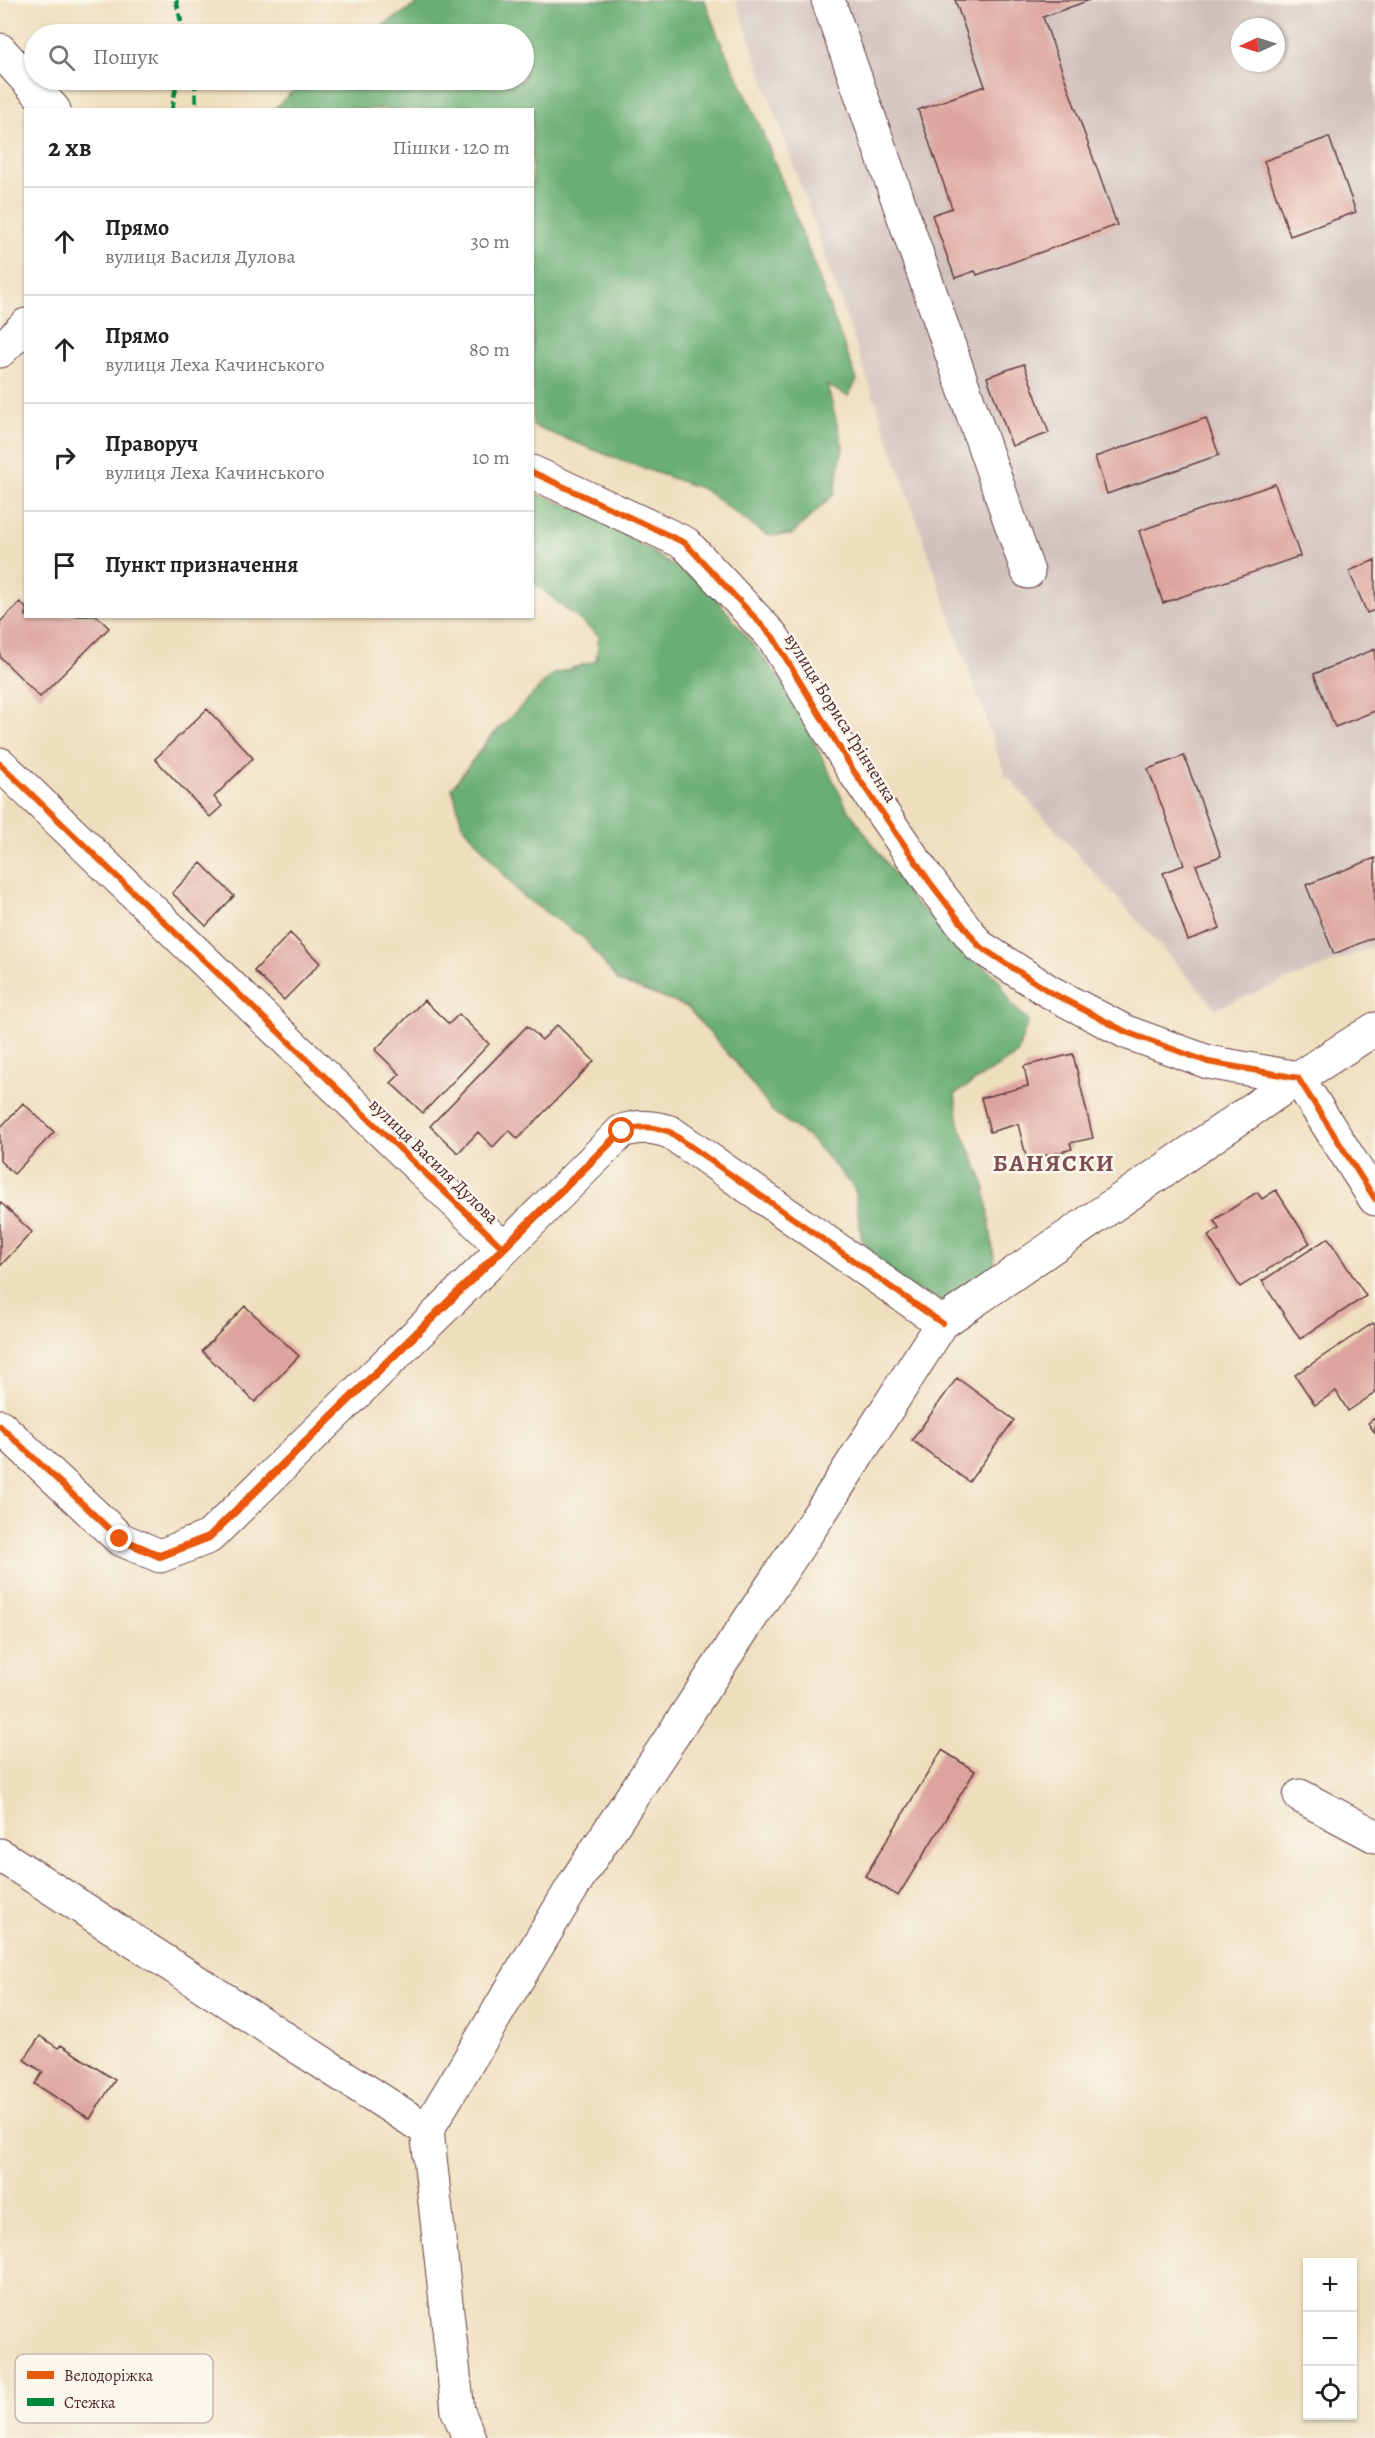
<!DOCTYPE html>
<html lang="uk">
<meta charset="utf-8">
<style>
body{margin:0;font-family:Alegreya,serif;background:#f6f6f6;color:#222}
.controls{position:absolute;right:18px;bottom:18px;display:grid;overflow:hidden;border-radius:0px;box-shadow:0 2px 4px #0004}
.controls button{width:54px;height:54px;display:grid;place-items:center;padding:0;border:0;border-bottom:2px solid #e0e0e0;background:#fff;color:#222;font:30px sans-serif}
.compass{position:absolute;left:1231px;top:18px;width:54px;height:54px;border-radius:50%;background:#fff;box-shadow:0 2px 4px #0004;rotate:266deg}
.stop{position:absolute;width:18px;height:18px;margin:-14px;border:4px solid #ea580c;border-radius:50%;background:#fff}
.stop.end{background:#ea580c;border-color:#fff;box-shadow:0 2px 6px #0008}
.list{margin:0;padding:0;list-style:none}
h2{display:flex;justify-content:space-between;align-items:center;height:78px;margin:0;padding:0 24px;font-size:26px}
h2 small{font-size:20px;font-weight:400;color:#767676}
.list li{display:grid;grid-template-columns:39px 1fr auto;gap:18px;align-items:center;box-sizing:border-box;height:108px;padding:0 24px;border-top:2px solid #e0e0e0}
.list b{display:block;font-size:22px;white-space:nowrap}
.list p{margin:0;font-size:20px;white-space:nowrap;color:#767676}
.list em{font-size:20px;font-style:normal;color:#767676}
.icon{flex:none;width:33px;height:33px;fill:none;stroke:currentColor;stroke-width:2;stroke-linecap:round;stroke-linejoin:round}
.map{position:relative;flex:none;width:1375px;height:2438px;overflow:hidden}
.search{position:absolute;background:#fff;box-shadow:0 2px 4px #0004;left:24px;top:24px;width:510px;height:66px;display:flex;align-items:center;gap:15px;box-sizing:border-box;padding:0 21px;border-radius:33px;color:#767676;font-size:22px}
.panel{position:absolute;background:#fff;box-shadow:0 2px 4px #0004;left:24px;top:108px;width:510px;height:510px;border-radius:0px}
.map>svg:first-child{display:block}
.industrial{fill:#d0c0bc;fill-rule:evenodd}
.forest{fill:#69ae73;stroke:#5a664f;stroke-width:1.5}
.building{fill:#dda49d}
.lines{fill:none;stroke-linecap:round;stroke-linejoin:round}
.minor-casing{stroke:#633c41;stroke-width:35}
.minor{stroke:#fff;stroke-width:33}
.quiet{stroke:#00873e;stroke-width:4.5;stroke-dasharray:9 4.5;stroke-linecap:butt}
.cycleway-casing{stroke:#fbf7ec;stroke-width:10}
.cycleway{stroke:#e8590c;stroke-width:6}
.route{stroke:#ea580c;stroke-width:8}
.labels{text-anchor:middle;stroke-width:5;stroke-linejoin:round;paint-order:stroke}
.street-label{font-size:18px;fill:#4a1f2b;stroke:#fbf7ec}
.district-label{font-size:24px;font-weight:bold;letter-spacing:1.5px;fill:#7d4e53;stroke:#fbf7ec}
.key{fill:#fbf7ec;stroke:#c6b6b2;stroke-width:1.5}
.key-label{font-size:16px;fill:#4a1f2b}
</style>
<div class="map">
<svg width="1375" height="2438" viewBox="0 0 1375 2438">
<rect width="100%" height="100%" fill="#fbf7ec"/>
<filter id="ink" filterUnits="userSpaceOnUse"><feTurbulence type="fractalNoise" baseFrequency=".0167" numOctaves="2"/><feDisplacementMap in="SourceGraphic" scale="12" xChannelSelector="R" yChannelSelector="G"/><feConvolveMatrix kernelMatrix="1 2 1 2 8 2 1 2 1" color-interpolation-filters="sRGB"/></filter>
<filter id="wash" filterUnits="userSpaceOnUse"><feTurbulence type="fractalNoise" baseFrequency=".008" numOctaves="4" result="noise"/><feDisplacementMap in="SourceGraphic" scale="24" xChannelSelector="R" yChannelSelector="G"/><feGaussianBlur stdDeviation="1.35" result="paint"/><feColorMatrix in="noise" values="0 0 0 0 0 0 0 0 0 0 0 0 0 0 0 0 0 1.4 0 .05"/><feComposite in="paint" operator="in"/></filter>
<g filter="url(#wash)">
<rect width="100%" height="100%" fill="#efdebd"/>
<path class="industrial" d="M736 0H1375V946L1216 1008 1005 774ZM1240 27H1276V63H1240Z"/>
<path class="forest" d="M446 0H705C717 42 741 80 758 121 793 206 824 293 857 380L848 396 827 385 843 447 834 494 791 535H766L703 489 620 460 533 426 532 110 274 109 305 80H524V34H370L420 2Z
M533 492 599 517 709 589 787 688 847 808 914 902 999 980 1012 1005 1028 1021 1017 1054 955 1094 959 1125 984 1183 995 1265 942 1301 899 1283 862 1240 854 1188 813 1141 772 1111 737 1064 687 1007 618 981 585 939 522 896 462 824 452 788 488 740 553 674 596 661 599 636 533 582Z"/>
<g id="blocks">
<path class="building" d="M955 0H1090L1043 17 1117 225 977 275 975 271 955 278 932 215 952 208 918 110 985 86Z
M1329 137 1356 212 1290 236 1264 161Z
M1024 364 1049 433 1012 446 987 377Z
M1206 418 1219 455 1107 494 1095 457Z
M1275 484 1300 556 1163 603 1139 531Z
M1375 560V610L1367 613 1349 571Z
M20 602 26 608V616H97L109 628 40 697 0 657V622Z
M1375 649V711L1335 727 1314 674Z
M207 709 253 758 214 797 222 806 210 817 155 759Z
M1184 756 1221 856 1196 865 1220 928 1188 940 1163 873 1184 865 1148 769Z
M1375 858V937L1334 954 1306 885Z
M201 863 234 896 206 926 172 893Z
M290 933 320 963 284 1000 254 971Z
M424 1000 449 1024 459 1014 489 1044 423 1113 391 1083 400 1074 375 1050Z
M557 1025 594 1061 518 1139 509 1130 493 1147 478 1132 458 1153 430 1126 527 1026 542 1040Z
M1073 1054 1093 1138 1070 1143 1072 1149 1027 1160 1018 1124 990 1132 981 1098 1028 1086 1024 1066Z
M23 1103 54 1132 14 1174 0 1161V1128Z
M1276 1190 1310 1243 1240 1287 1208 1236 1219 1229 1214 1220 1257 1192 1262 1199Z
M0 1202 32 1232 0 1266Z
M1328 1238 1366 1296 1300 1339 1262 1281Z
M245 1306 299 1356 255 1402 202 1351Z
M1373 1323 1375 1326V1393L1348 1411 1336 1391 1315 1405 1295 1375Z
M957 1378 1014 1420 969 1482 912 1440Z
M1375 1418V1433L1368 1423Z
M942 1750 975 1771 898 1896 865 1876Z
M40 2036 58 2048 61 2045 115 2080 90 2119 35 2084 43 2072 24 2060Z"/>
</g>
</g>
<g filter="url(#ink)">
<use href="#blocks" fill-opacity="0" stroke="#633c41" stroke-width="1.5"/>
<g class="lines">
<defs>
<path id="minor" d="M828 0 1028 572
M0 50 54 110
M0 351 26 325
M532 472 685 543 773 637 853 770 929 881 979 946 1050 992 1126 1032 1208 1062 1298 1078 1375 1199
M0 764 504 1249 622 1131C640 1126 652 1126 670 1132L942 1323
M0 1426 120 1539 160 1556 209 1537 504 1249
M1300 1796 1375 1836
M0 1855 427 2130
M469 2438 458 2411 427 2130 578 1878 834 1492 942 1323 1298 1078 1375 1029"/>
</defs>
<use href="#minor" class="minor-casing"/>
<use href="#minor" class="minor"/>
<path class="quiet" d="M176 0 184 34
M195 80 196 110
M172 110 177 80"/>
<defs>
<path id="cycleway" d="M532 472 685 543 773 637 853 770 929 881 979 946 1050 992 1126 1032 1208 1062 1298 1078 1375 1199
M0 764 504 1249 622 1131C640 1126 652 1126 670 1132L942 1323
M0 1426 120 1539 160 1556 209 1537 504 1249"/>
</defs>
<use href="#cycleway" class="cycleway-casing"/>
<use href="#cycleway" class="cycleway"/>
</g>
</g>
<g class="lines" filter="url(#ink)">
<path class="route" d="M120 1539 160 1556 209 1537 622 1131"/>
</g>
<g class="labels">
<g class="street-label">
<text transform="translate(841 718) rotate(58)" y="6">вулиця Бориса Грінченка</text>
<text transform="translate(434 1161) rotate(44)" y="6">вулиця Василя Дулова</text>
</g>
<g class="district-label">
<text x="1054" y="1171">БАНЯСКИ</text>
</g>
</g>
<rect x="15" y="2354" width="198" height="69" rx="9" class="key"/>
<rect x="27" y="2371" width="27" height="8" fill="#e8590c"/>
<rect x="27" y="2398" width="27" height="8" fill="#00873e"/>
<g class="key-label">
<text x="64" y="2381">Велодоріжка</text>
<text x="64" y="2408">Стежка</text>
</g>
</svg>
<div class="controls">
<button>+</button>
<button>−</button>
<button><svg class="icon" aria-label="locate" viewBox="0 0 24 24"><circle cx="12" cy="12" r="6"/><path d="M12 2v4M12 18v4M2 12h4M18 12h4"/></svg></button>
</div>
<svg class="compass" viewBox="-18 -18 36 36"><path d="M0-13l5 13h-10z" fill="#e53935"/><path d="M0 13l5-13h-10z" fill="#767676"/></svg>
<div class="stop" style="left:622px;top:1131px"></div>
<div class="stop end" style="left:120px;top:1539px"></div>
<div class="search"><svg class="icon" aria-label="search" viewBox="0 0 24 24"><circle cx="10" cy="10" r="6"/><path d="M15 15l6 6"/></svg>Пошук</div>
<section class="panel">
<h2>2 хв<small>Пішки · 120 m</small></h2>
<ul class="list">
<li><svg class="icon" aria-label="ahead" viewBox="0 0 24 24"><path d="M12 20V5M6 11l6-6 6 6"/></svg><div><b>Прямо</b><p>вулиця Василя Дулова</p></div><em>30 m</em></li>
<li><svg class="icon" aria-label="ahead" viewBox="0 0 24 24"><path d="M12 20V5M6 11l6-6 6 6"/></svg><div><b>Прямо</b><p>вулиця Леха Качинського</p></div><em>80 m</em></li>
<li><svg class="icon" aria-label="right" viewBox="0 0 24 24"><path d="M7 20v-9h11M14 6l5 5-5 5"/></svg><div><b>Праворуч</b><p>вулиця Леха Качинського</p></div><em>10 m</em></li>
<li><svg class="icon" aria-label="arrive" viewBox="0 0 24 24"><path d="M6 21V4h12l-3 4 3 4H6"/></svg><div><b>Пункт призначення</b></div></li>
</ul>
</section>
</div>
